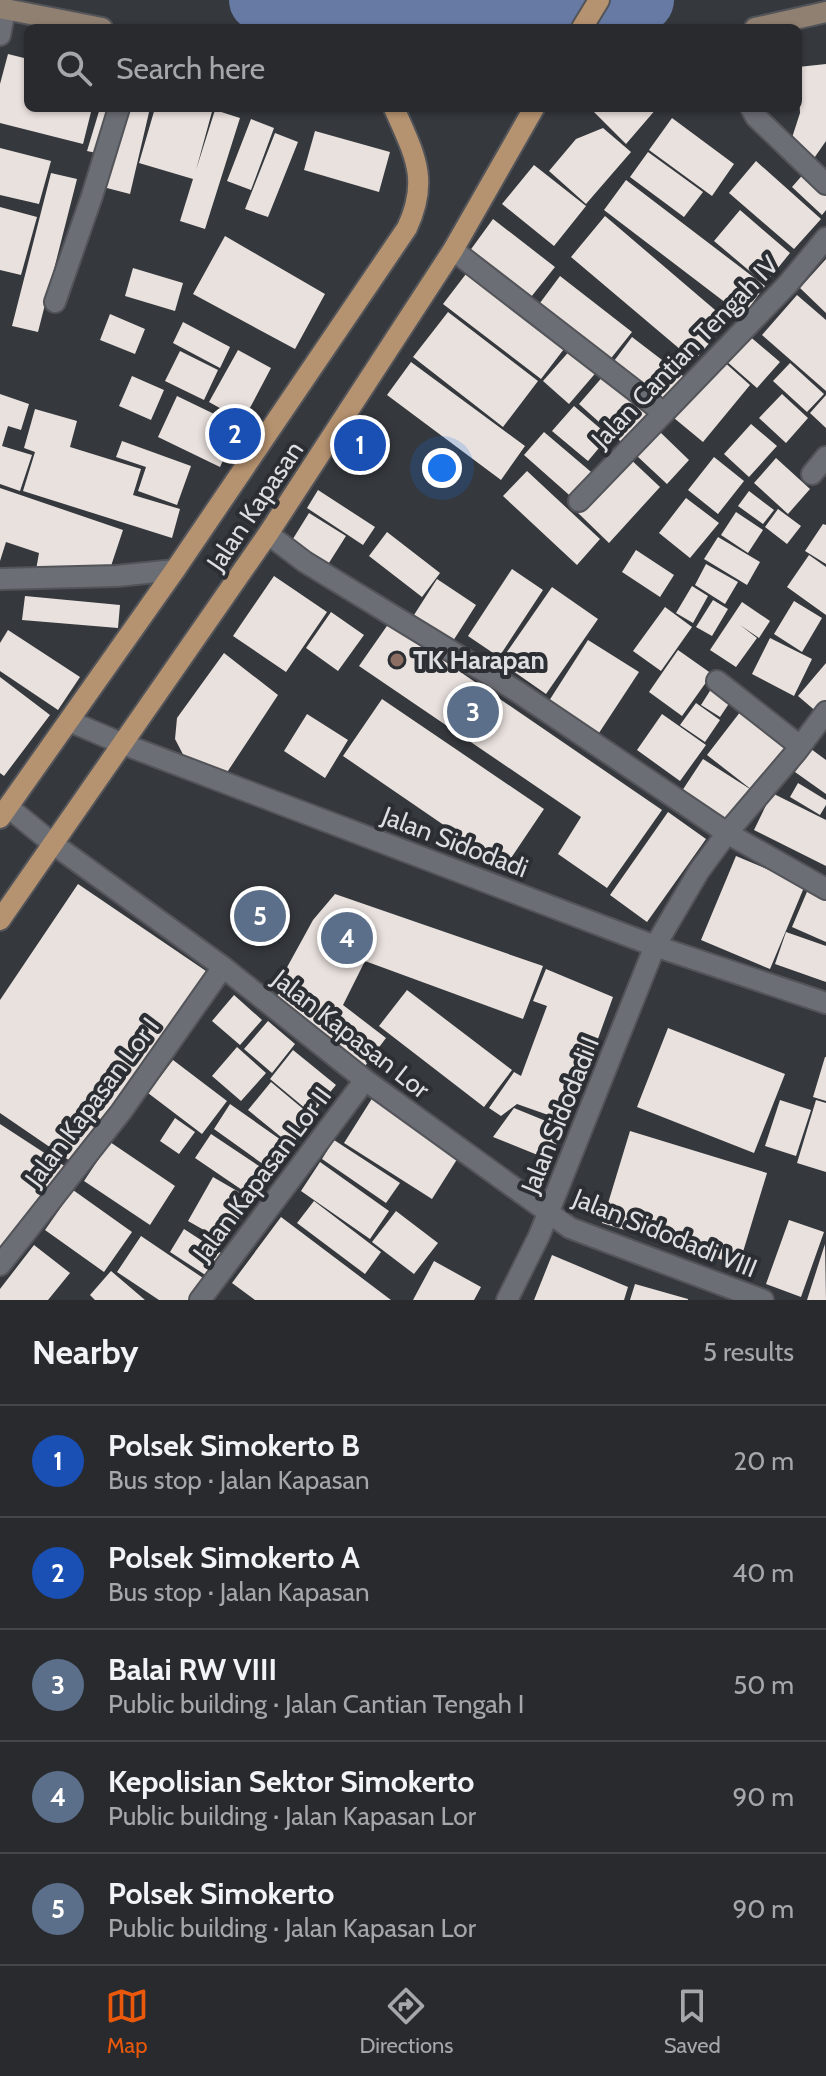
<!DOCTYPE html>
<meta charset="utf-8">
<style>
body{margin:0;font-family:Cabin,sans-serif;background:#303236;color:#f1f3f6}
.you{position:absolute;left:442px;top:468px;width:28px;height:28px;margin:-20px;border:6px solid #fff;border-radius:50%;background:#1a73e8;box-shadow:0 0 0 12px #1a73e833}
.badge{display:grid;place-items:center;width:52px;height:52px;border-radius:50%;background:#ea580c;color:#fff;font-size:26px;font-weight:700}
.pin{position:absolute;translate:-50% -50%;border:4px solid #fff;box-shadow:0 2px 8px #0006}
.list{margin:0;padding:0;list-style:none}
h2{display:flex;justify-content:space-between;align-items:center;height:104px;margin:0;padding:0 32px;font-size:34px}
h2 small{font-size:26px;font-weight:400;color:#a5a7aa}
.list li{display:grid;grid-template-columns:52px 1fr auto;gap:24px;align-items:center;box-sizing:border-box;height:112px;padding:0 32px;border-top:2px solid #44464a}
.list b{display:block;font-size:30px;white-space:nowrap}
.list p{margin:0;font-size:26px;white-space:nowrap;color:#a5a7aa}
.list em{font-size:26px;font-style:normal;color:#a5a7aa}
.icon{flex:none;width:44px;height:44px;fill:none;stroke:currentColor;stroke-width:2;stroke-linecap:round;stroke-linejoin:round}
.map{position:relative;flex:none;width:826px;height:1300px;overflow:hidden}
.search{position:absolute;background:#282a2e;box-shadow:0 2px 6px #0004;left:24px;right:24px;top:24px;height:88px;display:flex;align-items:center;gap:20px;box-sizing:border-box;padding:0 28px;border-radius:12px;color:#a5a7aa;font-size:30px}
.sheet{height:664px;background:#282a2e}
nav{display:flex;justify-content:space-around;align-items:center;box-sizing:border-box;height:112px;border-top:2px solid #44464a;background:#282a2e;font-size:22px;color:#a5a7aa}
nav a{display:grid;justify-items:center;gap:4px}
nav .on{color:#ea580c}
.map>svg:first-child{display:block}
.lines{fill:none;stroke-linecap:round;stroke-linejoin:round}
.river{stroke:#667aa4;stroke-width:64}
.building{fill:#e9e1dd}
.service-casing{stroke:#525459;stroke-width:24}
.minor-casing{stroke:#525459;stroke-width:24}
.secondary-casing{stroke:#525459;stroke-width:24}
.primary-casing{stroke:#525459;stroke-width:24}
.service{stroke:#6b6e74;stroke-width:20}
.minor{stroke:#6b6e74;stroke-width:20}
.secondary{stroke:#908072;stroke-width:20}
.primary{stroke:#b69370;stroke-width:20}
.education-dot{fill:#8d6e63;stroke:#2b2e33;stroke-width:3}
.labels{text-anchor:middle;stroke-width:8;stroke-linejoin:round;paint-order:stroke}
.street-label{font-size:26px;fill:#dcdee1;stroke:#2b2e33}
.poi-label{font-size:26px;font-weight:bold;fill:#dcdee1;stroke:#2b2e33;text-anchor:start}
</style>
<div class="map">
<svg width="826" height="1300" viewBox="0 0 826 1300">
<rect width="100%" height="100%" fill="#35383d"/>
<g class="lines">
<path class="river" d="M261 0 288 7 460 13 598 11 642 0"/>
</g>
<path class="building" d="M8 54 28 59V108H92L83 144 0 123V84Z
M826 64V141L810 164 789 147 800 113 798 67Z
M100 108H116L101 154 87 151Z
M122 108H150L130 194 103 187Z
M155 108H213L196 170 215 110 240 118 205 229 180 221 193 179 139 163Z
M590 108H657L626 144Z
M672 118 734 164 712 196 649 150Z
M251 119 274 128 251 190 227 181Z
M603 128 631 152 586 204 549 171 576 139Z
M315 131 390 152 379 192 304 170Z
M275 133 298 142 268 217 245 209Z
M0 148 51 161 39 204 0 195Z
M648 152 703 192 684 217 630 177Z
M756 161 821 219 794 249 729 193Z
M534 165 586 206 554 246 502 204Z
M806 171 826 190V210L822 215 792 187Z
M51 173 77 179 38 332 12 326Z
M626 180 765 286 743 316 604 210Z
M0 207 37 217 21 275 0 270Z
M740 210 790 253 765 284 714 241Z
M605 216 728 321 694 361 571 257Z
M493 219 555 267 531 297 469 252Z
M225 236 325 294 295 349 193 294Z
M826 259V313L800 288Z
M133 268 183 283 175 311 125 296Z
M469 270 567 345 541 379 443 304Z
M560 276 632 332 608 362 537 307Z
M797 295 826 320V391L762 335Z
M448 312 538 381 503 427 413 357Z
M110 314 145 329 135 354 100 340Z
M183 322 230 347 220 368 173 343Z
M747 334 780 362 757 388 725 360Z
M632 337 683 376 665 400 614 361Z
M573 347 599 369 569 404 543 381Z
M238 350 271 368 243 421 209 402Z
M180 351 218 370 204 400 165 381Z
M722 360 750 385 703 442 674 418Z
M411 362 525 446 501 480 387 395Z
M790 363 824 394 807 412 773 381Z
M605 374 654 417 628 448 579 404Z
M132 376 164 390 151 420 119 406Z
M0 394 29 404 21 430 8 426 2 446 32 455 20 491 0 484Z
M782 394 808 418 786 443 759 418Z
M826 395V428L810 413Z
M177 396 239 426 220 467 158 437Z
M574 406 609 436 588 461 552 431Z
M35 409 77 421 70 447 141 469 133 495 180 509 172 538 23 491 35 452 24 448Z
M751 424 777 446 749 477 724 454Z
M544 432 597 477 576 501 524 455Z
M660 432 689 460 667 484 637 456Z
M122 441 191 466 177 505 138 491 146 467 116 457Z
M626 455 660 487 609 543 575 510Z
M714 457 744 481 718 514 688 490Z
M776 458 810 489 788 514 754 483Z
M527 471 600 539 577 565 503 496Z
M0 488 123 530 108 575 36 570 39 553 6 542 0 561Z
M318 490 375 527 363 545 307 508Z
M749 491 774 510 763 524 738 506Z
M686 498 719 523 690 558 659 533Z
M778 509 801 526 787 544 765 527Z
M736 512 763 530 748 553 721 535Z
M309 513 346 536 327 566 291 542Z
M823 524 826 525V564L805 551Z
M387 532 440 573 422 597 369 556Z
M718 537 760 562 747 585 704 559Z
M636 550 674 575 660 597 622 572Z
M809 555 826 567V615L787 587Z
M706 564 738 582 725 604 695 585Z
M512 569 543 590 499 657 468 636Z
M274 576 327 612 286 672 233 636Z
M437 579 476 605 453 641 414 615Z
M692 586 708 596 693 623 676 613Z
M552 587 598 619 546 694 500 662Z
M25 596 120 605 118 628 22 620Z
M713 600 728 609 712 636 696 627Z
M794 601 822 618 802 652 774 634Z
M742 602 770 621 759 638 740 625 757 638 736 667 710 650Z
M665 607 692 627 661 671 633 651Z
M331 612 364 635 338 671 306 648Z
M389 623 662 810 607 888 558 854 581 817 359 666Z
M8 630 80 677 58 710 0 671V643Z
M770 638 812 659 794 696 752 674Z
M588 640 639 672 597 736 547 704Z
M678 650 712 674 682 716 649 692Z
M224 653 278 695 222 780 188 764 175 739 177 718Z
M826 663V704L818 713 798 696Z
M0 677 50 715 4 776 0 773Z
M715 683 734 696 720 717 701 705Z
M382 699 544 809 505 867 343 756Z
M696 703 720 720 705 742 680 725Z
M744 707 789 742 752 790 707 755Z
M307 714 348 740 325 778 284 751Z
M662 714 706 745 680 781 637 750Z
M811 749 826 760V794L795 772Z
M703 759 750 789 724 828 678 797Z
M798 783 826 800V805L820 815 790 797Z
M772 793 826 820V866L754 830Z
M668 812 706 839 647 922 610 895Z
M736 856 805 885 770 969 701 940Z
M78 884 206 971 76 1165 0 1113V1000Z
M809 887 826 895V942L792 927Z
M335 894 543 966 523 1019 365 961 343 1005 386 1038 365 1066 276 996 293 984 285 971 313 920Z
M786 932 826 946V982L775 964Z
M546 969 613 997 568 1122 517 1104 501 1116 489 1108 514 1072 521 1076 547 1006 533 1001Z
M407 990 512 1070 484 1107 379 1026Z
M234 995 262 1020 240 1045 212 1021Z
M268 1021 295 1044 272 1073 244 1049Z
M668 1028 785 1074 754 1153 637 1107Z
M237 1047 266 1073 241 1101 212 1076Z
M293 1050 336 1085 312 1114 270 1079Z
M825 1057H826V1101L813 1097Z
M173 1060 227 1101 202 1134 148 1093Z
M271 1082 314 1118 291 1145 248 1110Z
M373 1097 461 1153 432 1199 344 1143Z
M780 1100 811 1110 796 1156 765 1146Z
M816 1100 826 1103V1172L797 1163Z
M230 1104 291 1147 274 1172 214 1129Z
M514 1108 563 1128 550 1160 493 1137Z
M175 1118 195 1132 179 1154 160 1141Z
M0 1124 66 1167 0 1251Z
M630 1131 767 1173 739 1265 602 1223Z
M211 1134 265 1170 248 1194 195 1158Z
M334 1140 400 1183 386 1203 322 1159Z
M110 1142 175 1186 150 1225 84 1181Z
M320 1162 389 1211 370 1239 301 1191Z
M213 1177 251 1199 225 1242 188 1221Z
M73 1190 132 1232 104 1272 45 1230Z
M314 1201 381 1252 365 1274 297 1223Z
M396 1211 438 1243 414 1274 372 1242Z
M281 1217 391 1300H255L232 1283Z
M789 1220 824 1232 801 1297 766 1284Z
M184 1229 224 1255 210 1278 170 1252Z
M141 1236 206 1280 192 1300H159L117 1272Z
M825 1244 826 1300H807Z
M34 1245 70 1273 48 1300H0V1289Z
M552 1255 628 1287 624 1300H534Z
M434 1261 481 1287 474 1300H413Z
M111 1271 145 1300H95L90 1295Z
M635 1284 688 1299V1300H630Z"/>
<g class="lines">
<defs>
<path id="service" d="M453 250 664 413"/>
<path id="minor" d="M0 35 5 9
M751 108 756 117 826 184
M55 302 92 196 119 108
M812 474 826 457
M579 501 787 285 826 238
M268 534 305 562 518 692 727 833 826 889
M0 579 117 576 175 570
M717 681 800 746
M69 721 123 744 655 946 826 1003
M8 807 52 843 223 967 365 1080 570 1228 763 1300
M0 1265 121 1112 223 967
M200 1300 365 1080
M507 1300 539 1236 655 946 699 871 727 833 796 752 826 712"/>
<path id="secondary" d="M0 8 102 28
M755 28 826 12"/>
<path id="primary" d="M582 28 599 0
M0 818 175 570 407 228C430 179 414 154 394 108
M0 920 268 534 453 250 534 108"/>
</defs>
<use href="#service" class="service-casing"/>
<use href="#minor" class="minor-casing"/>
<use href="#secondary" class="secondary-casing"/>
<use href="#primary" class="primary-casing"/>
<use href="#service" class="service"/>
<use href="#minor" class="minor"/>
<use href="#secondary" class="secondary"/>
<use href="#primary" class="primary"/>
</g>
<circle class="education-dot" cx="397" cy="660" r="8"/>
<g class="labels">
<g class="street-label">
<text transform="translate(685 352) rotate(-46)" y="9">Jalan Cantian Tengah IV</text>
<text transform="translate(255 506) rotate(-56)" y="9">Jalan Kapasan</text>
<text transform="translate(455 842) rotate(21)" y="9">Jalan Sidodadi</text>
<text transform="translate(351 1034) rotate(38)" y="9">Jalan Kapasan Lor</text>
<text transform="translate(92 1102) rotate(-53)" y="9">Jalan Kapasan Lor I</text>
<text transform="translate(560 1115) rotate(-68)" y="9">Jalan Sidodadi I</text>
<text transform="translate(262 1174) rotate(-53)" y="9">Jalan Kapasan Lor II</text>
<text transform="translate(665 1233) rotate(22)" y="9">Jalan Sidodadi VIII</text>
</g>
<g class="poi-label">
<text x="413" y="669">TK Harapan</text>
</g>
</g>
</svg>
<div class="you"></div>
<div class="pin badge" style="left:360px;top:445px;background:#1a4fb4">1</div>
<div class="pin badge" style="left:235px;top:434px;background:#1a4fb4">2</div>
<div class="pin badge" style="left:473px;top:712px;background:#5c6f8a">3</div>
<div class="pin badge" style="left:347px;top:938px;background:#5c6f8a">4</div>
<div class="pin badge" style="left:260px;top:916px;background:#5c6f8a">5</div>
<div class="search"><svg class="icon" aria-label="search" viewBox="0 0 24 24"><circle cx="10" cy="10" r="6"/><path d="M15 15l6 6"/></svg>Search here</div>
</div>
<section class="sheet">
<h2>Nearby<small>5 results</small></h2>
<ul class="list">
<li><span class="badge" style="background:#1a4fb4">1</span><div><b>Polsek Simokerto B</b><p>Bus stop · Jalan Kapasan</p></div><em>20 m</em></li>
<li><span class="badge" style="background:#1a4fb4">2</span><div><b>Polsek Simokerto A</b><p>Bus stop · Jalan Kapasan</p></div><em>40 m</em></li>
<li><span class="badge" style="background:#5c6f8a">3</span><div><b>Balai RW VIII</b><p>Public building · Jalan Cantian Tengah I</p></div><em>50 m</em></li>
<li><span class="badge" style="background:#5c6f8a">4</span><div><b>Kepolisian Sektor Simokerto</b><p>Public building · Jalan Kapasan Lor</p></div><em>90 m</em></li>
<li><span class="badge" style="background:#5c6f8a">5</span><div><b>Polsek Simokerto</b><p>Public building · Jalan Kapasan Lor</p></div><em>90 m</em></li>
</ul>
</section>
<nav>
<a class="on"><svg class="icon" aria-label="map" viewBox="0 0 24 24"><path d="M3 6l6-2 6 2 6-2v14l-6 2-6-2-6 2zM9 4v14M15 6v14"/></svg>Map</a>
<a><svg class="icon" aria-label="directions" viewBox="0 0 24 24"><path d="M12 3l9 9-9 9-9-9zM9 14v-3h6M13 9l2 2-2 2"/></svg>Directions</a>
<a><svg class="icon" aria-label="saved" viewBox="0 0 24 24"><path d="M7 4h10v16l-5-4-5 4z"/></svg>Saved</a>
</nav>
